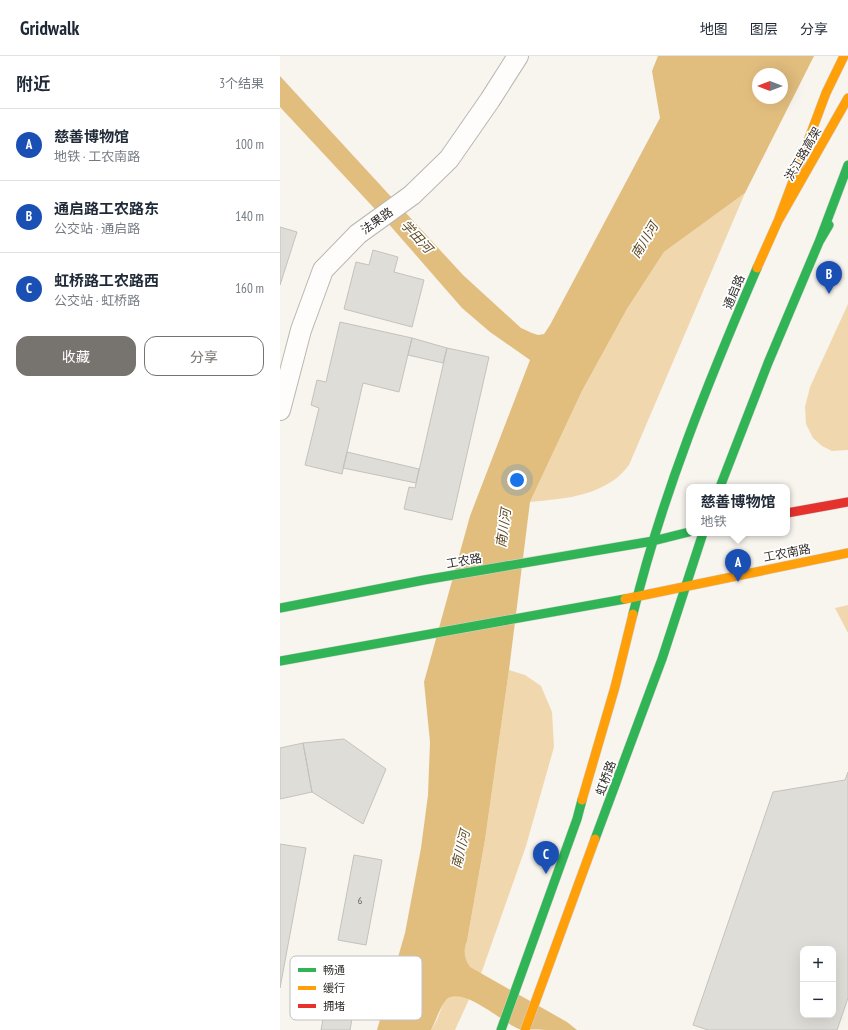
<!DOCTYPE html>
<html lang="zh">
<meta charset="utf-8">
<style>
body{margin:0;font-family:"PT Sans Narrow","Noto Sans SC",sans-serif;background:#f6f6f7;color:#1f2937}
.controls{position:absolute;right:12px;bottom:12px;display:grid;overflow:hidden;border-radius:8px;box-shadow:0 4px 16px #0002}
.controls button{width:36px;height:36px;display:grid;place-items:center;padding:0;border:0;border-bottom:1px solid #e0e1e3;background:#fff;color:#1f2937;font:20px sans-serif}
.compass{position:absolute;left:472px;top:12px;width:36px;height:36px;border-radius:50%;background:#fff;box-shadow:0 4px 16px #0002;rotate:270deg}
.you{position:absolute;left:237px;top:424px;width:14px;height:14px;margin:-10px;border:3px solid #fff;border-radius:50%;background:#1a73e8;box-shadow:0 0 0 6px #1a73e833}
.badge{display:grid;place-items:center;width:26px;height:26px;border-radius:50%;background:#77736f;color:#fff;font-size:13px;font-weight:700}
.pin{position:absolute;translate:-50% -33px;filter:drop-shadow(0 1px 2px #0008)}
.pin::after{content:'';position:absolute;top:21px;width:14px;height:12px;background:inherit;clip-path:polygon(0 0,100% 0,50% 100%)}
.popup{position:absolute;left:406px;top:428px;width:104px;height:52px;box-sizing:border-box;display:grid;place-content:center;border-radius:8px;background:#fff;filter:drop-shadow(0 1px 3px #0005);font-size:13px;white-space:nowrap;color:#747a83}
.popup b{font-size:15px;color:#1f2937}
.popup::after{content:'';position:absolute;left:50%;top:100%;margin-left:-8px;border:8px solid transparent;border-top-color:#fff}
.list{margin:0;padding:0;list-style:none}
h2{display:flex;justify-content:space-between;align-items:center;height:52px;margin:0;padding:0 16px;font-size:17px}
h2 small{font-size:13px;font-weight:400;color:#747a83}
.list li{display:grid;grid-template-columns:26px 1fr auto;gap:12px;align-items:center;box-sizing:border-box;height:72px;padding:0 16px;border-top:1px solid #e0e1e3}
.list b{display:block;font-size:15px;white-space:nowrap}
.list p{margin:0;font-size:13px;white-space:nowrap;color:#747a83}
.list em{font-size:13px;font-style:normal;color:#747a83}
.actions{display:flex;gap:8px;padding:12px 16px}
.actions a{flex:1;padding:9px 0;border:1px solid #77736f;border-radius:12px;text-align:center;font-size:14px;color:#77736f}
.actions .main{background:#77736f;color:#fff}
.map{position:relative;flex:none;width:568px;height:974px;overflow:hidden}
header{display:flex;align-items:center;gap:24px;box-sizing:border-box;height:56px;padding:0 20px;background:#fff;border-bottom:1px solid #e0e1e3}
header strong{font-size:19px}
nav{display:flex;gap:22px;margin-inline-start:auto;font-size:14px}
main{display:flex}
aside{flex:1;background:#fff}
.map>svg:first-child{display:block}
.green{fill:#f1d7ad}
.water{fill:#e2be7e;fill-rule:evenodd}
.building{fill:#dfddd8;stroke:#c5c2be;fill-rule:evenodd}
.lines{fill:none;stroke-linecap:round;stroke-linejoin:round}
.street-casing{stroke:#bab7b2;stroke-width:22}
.fast-casing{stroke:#d3d1ce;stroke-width:10}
.slow-casing{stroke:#d3d1ce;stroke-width:10}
.jam-casing{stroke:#d3d1ce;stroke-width:10}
.street{stroke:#fefdfc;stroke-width:20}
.fast{stroke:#30b455;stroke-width:9}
.slow{stroke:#ff9f0a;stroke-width:9}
.jam{stroke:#e5322d;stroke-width:9}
.labels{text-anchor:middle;stroke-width:3.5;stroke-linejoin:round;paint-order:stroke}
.number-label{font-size:10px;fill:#5e5c57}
.street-label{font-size:12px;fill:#312e2a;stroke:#fff}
.water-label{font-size:13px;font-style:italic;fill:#604b26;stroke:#fff}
.key{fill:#fff;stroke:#c1c0bf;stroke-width:1}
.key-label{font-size:11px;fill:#312e2a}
</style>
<header>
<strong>Gridwalk</strong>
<nav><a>地图</a><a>图层</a><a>分享</a></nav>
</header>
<main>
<aside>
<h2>附近<small>3个结果</small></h2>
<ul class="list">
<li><span class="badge" style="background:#1a4fb4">A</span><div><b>慈善博物馆</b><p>地铁 · 工农南路</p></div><em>100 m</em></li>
<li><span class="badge" style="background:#1a4fb4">B</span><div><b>通启路工农路东</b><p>公交站 · 通启路</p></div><em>140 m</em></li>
<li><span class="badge" style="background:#1a4fb4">C</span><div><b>虹桥路工农路西</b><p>公交站 · 虹桥路</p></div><em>160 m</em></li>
</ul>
<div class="actions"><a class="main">收藏</a><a>分享</a></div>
</aside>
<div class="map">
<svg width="568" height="974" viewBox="0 0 568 974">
<rect width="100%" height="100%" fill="#f8f4ee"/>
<path class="green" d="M465 137 349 409C344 415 338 422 331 426 306 442 278 443 250 446L302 335 347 253 384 196Z
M568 248V394L552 395 542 390 533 382 526 368 525 351 530 331Z
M568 549V577L555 552Z
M229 614 245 619 261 630 272 656 274 691 246 790 202 915 175 974H151L157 964 187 885 205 784Z"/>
<path class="water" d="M378 0H534L465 137 384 196 347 253 302 335 250 446 229 614 205 784 187 885C183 895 184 902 190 911L287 966 297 974C286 974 246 974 239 973 222 966 186 932 168 942 162 946 155 967 151 974H97L125 877 141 792 148 739 150 686 144 626 190 460 250 304 210 276 182 252 107 166 0 51V20L183 219 241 272 252 277 258 279 264 278 270 269 380 62 372 15ZM478 18H502V42H478Z"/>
<path class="building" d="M0 171 17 176 0 229Z
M93 194 118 201 114 216 144 224 132 271 64 253 76 206 89 209Z
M60 266 132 282 119 336 83 327 62 418 25 409 39 352 31 349 37 324 46 326Z
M132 282 167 292 163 307 128 299Z
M167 292 209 301 172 464 124 453 129 431 135 432Z
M67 396 139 413 136 427 63 412Z
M64 683 106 713 83 768 32 736 23 687Z
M23 687 32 736 0 743V692Z
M568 716V942L557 974H428L413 969 493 736 565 724ZM523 893H553V959H523Z
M0 788 26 792 0 932Z
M74 799 102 804 86 889 58 884Z
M52 914 80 919 70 974H41Z"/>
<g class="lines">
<defs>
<path id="street" d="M0 354 21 274 43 214 78 178 132 139 169 103 210 44 238 0"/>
<path id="fast" d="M539 186 568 109
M440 431 488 307 539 186 549 169
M0 552 144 524 373 485 409 476
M353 558C382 439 429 324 477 212
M0 605 345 543
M315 783 382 603 423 477
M221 974 297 763 302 744"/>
<path id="slow" d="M498 165 568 42
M477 212 498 165 546 37 564 0
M345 543 568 497
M302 744 335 631 353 558
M245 974 315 783"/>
<path id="jam" d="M507 457 568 446"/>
</defs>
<use href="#street" class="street-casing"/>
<use href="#fast" class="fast-casing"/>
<use href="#slow" class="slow-casing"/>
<use href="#jam" class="jam-casing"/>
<use href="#street" class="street"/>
<use href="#fast" class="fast"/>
<use href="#slow" class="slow"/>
<use href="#jam" class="jam"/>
</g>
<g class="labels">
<g class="number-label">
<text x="80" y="848">6</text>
</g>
<g class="street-label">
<text transform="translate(523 98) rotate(-60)" y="4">洪江路高架</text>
<text transform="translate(97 165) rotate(-36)" y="4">法果路</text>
<text transform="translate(454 236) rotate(-67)" y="4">通启路</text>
<text transform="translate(507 497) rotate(-11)" y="4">工农南路</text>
<text transform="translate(184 505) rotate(-10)" y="4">工农路</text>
<text transform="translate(326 722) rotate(-70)" y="4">虹桥路</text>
</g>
<g class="water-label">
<text transform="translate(137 180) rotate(47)" y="5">学田河</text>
<text transform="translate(364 184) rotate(-59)" y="5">南川河</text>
<text transform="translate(223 472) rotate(-82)" y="5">南川河</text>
<text transform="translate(180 793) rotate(-76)" y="5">南川河</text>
</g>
</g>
<rect x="10" y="900" width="132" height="64" rx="6" class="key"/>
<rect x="18" y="912" width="18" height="4" fill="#30b455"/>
<rect x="18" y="930" width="18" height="4" fill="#ff9f0a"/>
<rect x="18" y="948" width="18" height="4" fill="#e5322d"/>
<g class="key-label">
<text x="43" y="918">畅通</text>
<text x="43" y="936">缓行</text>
<text x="43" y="954">拥堵</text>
</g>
</svg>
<div class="controls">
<button>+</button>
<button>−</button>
</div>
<svg class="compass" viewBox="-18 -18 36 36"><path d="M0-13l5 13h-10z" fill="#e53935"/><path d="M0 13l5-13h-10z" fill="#747a83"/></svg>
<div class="you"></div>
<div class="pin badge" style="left:458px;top:526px;background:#1a4fb4">A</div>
<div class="popup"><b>慈善博物馆</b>地铁</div>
<div class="pin badge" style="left:549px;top:238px;background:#1a4fb4">B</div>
<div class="pin badge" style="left:266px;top:818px;background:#1a4fb4">C</div>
</div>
</main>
